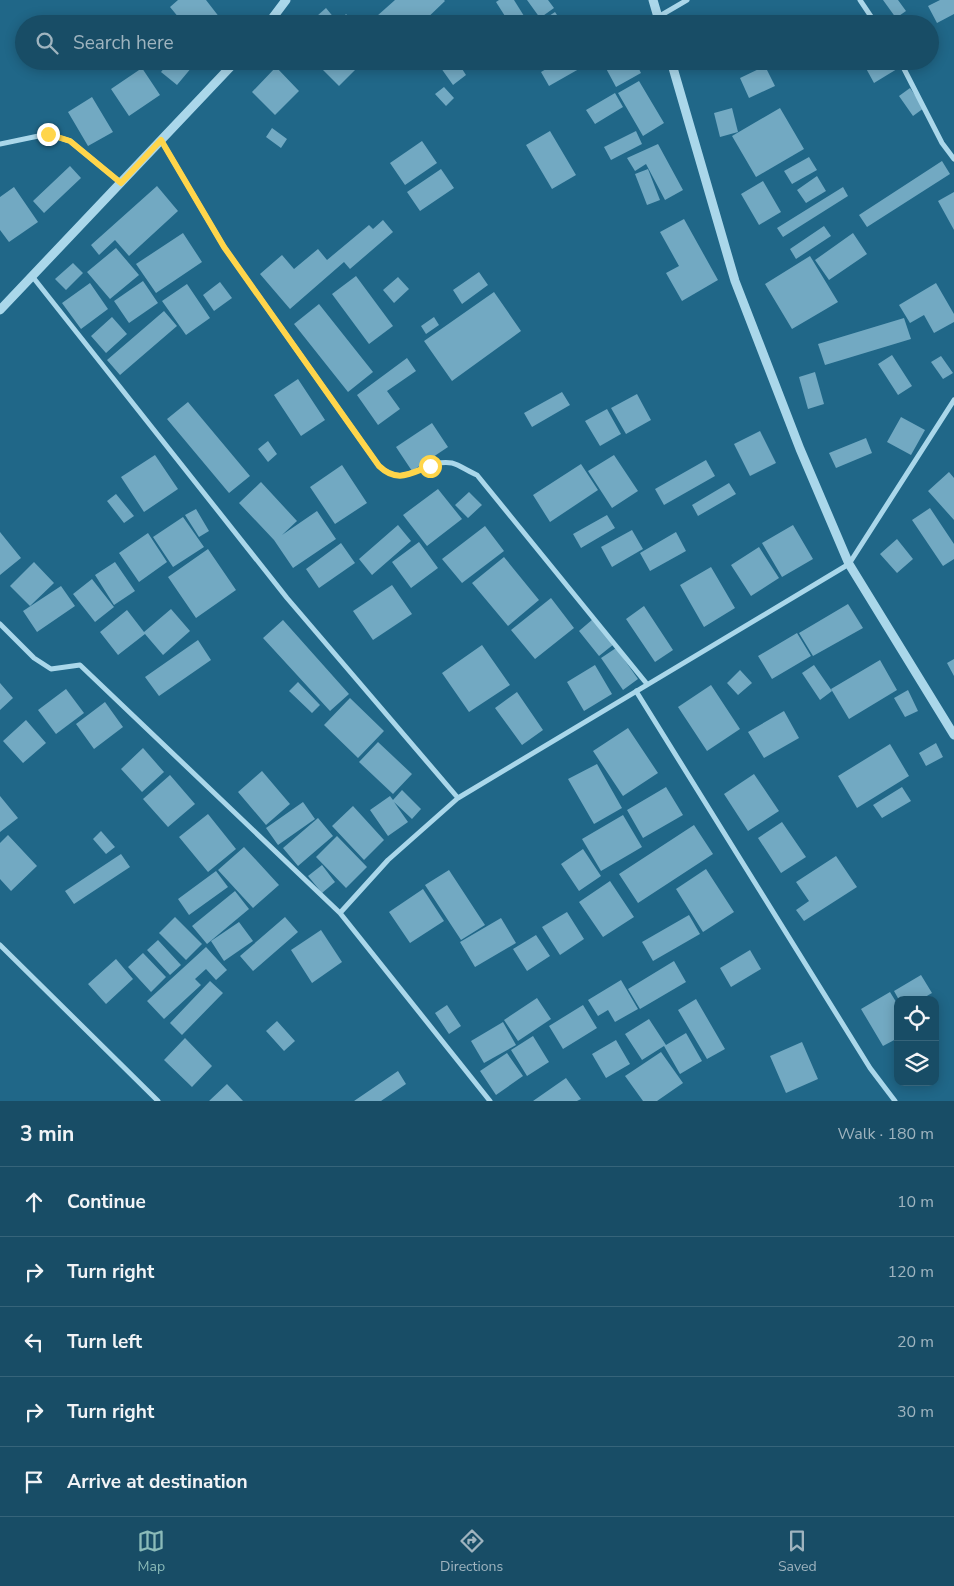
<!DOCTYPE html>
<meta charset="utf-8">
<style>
body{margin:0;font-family:"Nunito Sans",sans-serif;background:#25576f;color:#f1f3f6}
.controls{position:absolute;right:15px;bottom:15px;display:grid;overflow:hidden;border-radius:10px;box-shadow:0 2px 12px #0003}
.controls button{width:45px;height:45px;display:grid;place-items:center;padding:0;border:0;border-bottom:1px solid #36647a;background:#184d66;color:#f1f3f6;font:25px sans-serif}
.stop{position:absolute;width:15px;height:15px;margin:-11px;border:4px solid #ffd54a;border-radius:50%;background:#fff}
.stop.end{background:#ffd54a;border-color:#fff;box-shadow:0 1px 5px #0008}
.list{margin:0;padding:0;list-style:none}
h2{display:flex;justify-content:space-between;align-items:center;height:65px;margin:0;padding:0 20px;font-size:21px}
h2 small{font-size:16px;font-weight:400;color:#9fb4bf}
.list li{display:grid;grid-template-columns:32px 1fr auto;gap:15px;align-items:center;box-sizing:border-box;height:70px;padding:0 20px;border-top:1px solid #36647a}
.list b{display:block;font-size:19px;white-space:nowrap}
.list em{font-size:16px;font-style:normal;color:#9fb4bf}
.icon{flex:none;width:28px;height:28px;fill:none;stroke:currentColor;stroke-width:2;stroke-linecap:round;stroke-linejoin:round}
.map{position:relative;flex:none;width:954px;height:1101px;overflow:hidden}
.search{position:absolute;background:#184d66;box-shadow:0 2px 12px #0003;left:15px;right:15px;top:15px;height:55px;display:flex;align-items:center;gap:12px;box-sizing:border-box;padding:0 18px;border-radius:28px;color:#9fb4bf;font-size:19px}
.sheet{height:415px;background:#184d66}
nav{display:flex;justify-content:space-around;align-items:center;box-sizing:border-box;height:70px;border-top:1px solid #36647a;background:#184d66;font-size:14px;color:#9fb4bf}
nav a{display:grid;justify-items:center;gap:2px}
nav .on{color:#8bbbb9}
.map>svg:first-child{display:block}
.building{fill:#72a9c2}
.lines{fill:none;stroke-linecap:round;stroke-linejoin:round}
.minor{stroke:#aad7ea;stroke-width:5}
.tertiary{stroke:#aad7ea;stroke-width:9}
.route{stroke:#ffd54a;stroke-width:6}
</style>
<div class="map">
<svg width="954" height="1101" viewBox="0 0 954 1101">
<rect width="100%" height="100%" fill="#206788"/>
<path class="building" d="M178 0H206L220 18 214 24H184L170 7Z
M395 0H444L445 1 421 24H368Z
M499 0H514L529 24H510L496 2Z
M527 0H548L554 8 540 18Z
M883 0H898L906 11 896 18Z
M940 0H954V14L937 23 928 6Z
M326 8 335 19 329 24H308Z
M555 12 563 24H545L543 20Z
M346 14 356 24H337Z
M170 61H197L177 85 161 72Z
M314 61H364L339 86Z
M436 61H457L466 75 453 85Z
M560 61H593L549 86 541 72Z
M602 61H635L641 73 616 87Z
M862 61H892L897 69 874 83Z
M765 66 775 86 749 98 740 78Z
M276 67 299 91 275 115 252 92Z
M142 68 160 95 129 116 111 89Z
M639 81 664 123 643 136 618 93Z
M444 87 454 98 446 106 435 94Z
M910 88 924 108 913 116 899 96Z
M615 93 623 107 595 124 586 110Z
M92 97 113 132 88 146 68 112Z
M732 108 738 132 720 137 714 113Z
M780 108 804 149 756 177 732 136Z
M272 128 287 139 281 148 266 137Z
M550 131 576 175 552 189 526 145Z
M636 131 642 144 611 160 604 147Z
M422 141 437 163 405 185 390 163Z
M658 144 683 190 665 200 646 164 635 171 627 158Z
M809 157 817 170 792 184 784 171Z
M942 161 950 174 867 227 859 215Z
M70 166 81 178 44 213 33 201Z
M441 169 454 188 420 211 407 192Z
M648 169 660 200 647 205 635 174Z
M817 176 826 191 806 203 797 190Z
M763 181 781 212 759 225 741 194Z
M157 186 178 211 129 256 115 240 99 255 91 245Z
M14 187 38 222 9 242 0 230V197Z
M843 187 848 196 783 237 777 228Z
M954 192V230L938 201Z
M684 219 718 280 682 301 666 273 679 266 660 232Z
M383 220 393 232 350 269 344 262 290 309 260 274 282 255 294 269 318 249 327 260 369 225 373 229Z
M824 226 831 236 796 259 790 249Z
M183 233 202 262 156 293 136 264Z
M853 233 867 254 829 280 815 260Z
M116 248 139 275 110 299 87 272Z
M810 256 838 302 792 329 765 284Z
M73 263 83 273 66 290 55 279Z
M479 272 488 285 462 304 453 290Z
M356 276 393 326 369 344 332 294Z
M398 277 409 289 394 303 383 290Z
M143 281 158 303 129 323 114 301Z
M220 282 232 298 214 311 203 295Z
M90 283 108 309 81 329 62 303Z
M936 283 954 314V322L934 333 924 315 910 323 899 305Z
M187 284 210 318 186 335 162 301Z
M494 292 521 331 452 381 424 341Z
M319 304 373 372 348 392 294 324Z
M164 311 177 326 120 375 107 360Z
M112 317 127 334 106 353 91 336Z
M434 317 439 325 426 334 421 326Z
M904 318 911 339 825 365 818 344Z
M892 355 912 386 898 395 878 364Z
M941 356 953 373 943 379 931 362Z
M407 358 416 371 387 391 400 409 378 425 357 395Z
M815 372 824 404 808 409 799 377Z
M298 379 325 420 301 436 274 395Z
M562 392 570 405 532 427 524 413Z
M637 394 651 420 626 434 611 408Z
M188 402 250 476 229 493 167 419Z
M607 409 621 434 600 446 585 421Z
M901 417 925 430 911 455 887 442Z
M432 423 448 447 412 471 396 447Z
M760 431 776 463 750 476 734 444Z
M866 438 872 453 836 468 829 453Z
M268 441 277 454 268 462 258 449Z
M155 455 178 489 144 512 121 477Z
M614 455 638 491 612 508 588 471Z
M706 460 715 476 664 505 655 489Z
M581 464 598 490 550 522 533 495Z
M342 465 367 503 335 524 310 487Z
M949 472 954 478V520L928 491Z
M261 482 297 521 282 535 317 511 336 539 293 568 274 540 239 503Z
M729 483 736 494 698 516 692 505Z
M438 489 462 519 427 546 403 515Z
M469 492 482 505 468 518 455 505Z
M116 494 134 516 124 523 107 501Z
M930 508 954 544V559L943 566 912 520Z
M196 509 209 531 199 537 185 515Z
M607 515 615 528 581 548 573 534Z
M183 517 204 547 173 567 153 537Z
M398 525 411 541 372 575 359 559Z
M793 525 813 559 782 577 762 543Z
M485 526 504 551 462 583 442 559Z
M632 530 643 549 612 567 601 547Z
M0 532 21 558 0 575Z
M676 532 686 551 650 571 640 553Z
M148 533 167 562 139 582 119 553Z
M897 539 913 559 897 573 880 554Z
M419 542 438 568 411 588 392 562Z
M341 543 355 563 319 588 306 569Z
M759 547 779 578 751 596 731 565Z
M208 549 236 590 196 618 168 577Z
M504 557 539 600 508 626 472 583Z
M34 562 54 583 30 606 10 586Z
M115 562 135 591 114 605 95 575Z
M711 567 735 608 704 627 680 585Z
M92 579 114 607 95 622 73 594Z
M392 585 412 614 373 640 353 611Z
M61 586 75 606 37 632 23 611Z
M551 598 574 628 535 659 511 630Z
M848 604 863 628 813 656 799 633Z
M644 606 673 650 655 662 626 619Z
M171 609 190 631 163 655 145 634 118 655 100 632 127 610 144 632Z
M593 619 614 644 599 656 579 631Z
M283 620 349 694 330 711 263 638Z
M797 633 811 656 772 679 758 656Z
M198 640 211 660 159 696 145 677Z
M482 645 510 685 469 712 442 673Z
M616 648 638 679 623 690 601 658Z
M954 659V676L947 663Z
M880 660 897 690 849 719 831 689Z
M595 665 612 694 584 711 567 682Z
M814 665 832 691 820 700 802 673Z
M740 670 752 683 738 695 727 683Z
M298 682 320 705 312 713 289 691Z
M0 683 13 698 0 710Z
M711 685 740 729 707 751 678 707Z
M66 689 84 713 56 734 38 710Z
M908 690 918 711 905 717 894 698Z
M517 692 543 730 522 745 495 708Z
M350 698 384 731 358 758 324 725Z
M105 702 123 727 94 749 76 724Z
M784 711 799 738 764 758 748 732Z
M26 720 46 743 23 763 3 741Z
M628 728 658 773 623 796 593 751Z
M378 742 412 774 393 794 359 762Z
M936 743 943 757 926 766 919 753Z
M890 744 909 776 857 808 838 776Z
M143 748 164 772 142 792 121 769Z
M597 764 622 808 594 824 568 779Z
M262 771 290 804 266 825 238 792Z
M754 774 779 811 748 831 724 794Z
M170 775 195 804 168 827 143 799Z
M666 787 683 815 643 838 627 810Z
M902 787 911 801 882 818 873 805Z
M402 790 421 809 412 819 394 802 408 822 388 836 370 810 390 796 393 800Z
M0 796 18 818 0 832Z
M303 802 315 819 278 845 266 828Z
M353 806 384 840 364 860 332 826Z
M208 814 236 849 208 872 179 837Z
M623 815 642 847 601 871 582 839Z
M318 818 333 836 298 866 283 848Z
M782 822 806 857 781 873 758 838Z
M694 825 713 854 638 903 619 874Z
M101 831 115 847 106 854 93 839Z
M8 835 37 866 11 891 0 879V843Z
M337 836 367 867 346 888 316 857Z
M244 847 279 885 253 908 218 870Z
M583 849 601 876 579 891 561 864Z
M121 854 130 867 74 904 65 891Z
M836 856 857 887 804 921 796 910 809 901 796 882Z
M322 865 335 882 322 893 308 876Z
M706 869 734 912 703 932 676 889Z
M449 870 485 925 461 940 425 885Z
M216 871 228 887 189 915 178 899Z
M610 881 634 917 603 937 579 902Z
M423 889 444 921 410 943 389 912Z
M235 891 249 909 207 944 192 926Z
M567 912 584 939 560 955 542 927Z
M689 915 700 934 653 961 642 942Z
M175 917 202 944 186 960 159 933Z
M285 917 298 932 253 971 240 956Z
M501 918 516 943 475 967 460 942Z
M239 922 253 941 224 961 211 941Z
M321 930 342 962 312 983 291 950Z
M536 935 550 956 527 971 513 949Z
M158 940 181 965 170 975 147 950Z
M206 947 227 970 216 980 206 969 195 979 201 985 164 1019 147 1001Z
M750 950 761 969 731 987 720 968Z
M143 953 166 977 151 992 128 967Z
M116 959 133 979 106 1004 88 984Z
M674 961 686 982 640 1009 628 989Z
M921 975 932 993 920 1000H899L894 991Z
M621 980 638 1009 615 1022 608 1010 598 1016 588 1000Z
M210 981 223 993 182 1035 170 1023Z
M890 992 898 1005V1038L883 1046 861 1009Z
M537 998 551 1019 518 1041 504 1020Z
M696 999 725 1049 707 1059 678 1010Z
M447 1005 461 1026 449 1034 435 1013Z
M583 1005 597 1028 563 1049 549 1026Z
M649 1019 666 1045 686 1033 702 1061 680 1074 664 1046 642 1060 625 1034Z
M277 1021 295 1041 284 1051 266 1031Z
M503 1022 516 1045 484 1063 471 1041Z
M533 1036 549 1062 527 1076 511 1050Z
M185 1038 212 1066 192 1087 164 1060Z
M616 1040 630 1064 606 1078 592 1054Z
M802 1042 818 1079 786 1093 770 1056Z
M661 1052 683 1083 657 1101H643L625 1076Z
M507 1053 523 1076 496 1095 480 1071Z
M398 1071 406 1084 381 1101H354Z
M566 1078 581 1099 577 1101H533Z
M227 1084 243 1101H209Z"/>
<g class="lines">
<path class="minor" d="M860 0 876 24
M658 17 687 0
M900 61 942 143 954 159
M161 140 224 247 379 466C406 491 423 458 452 463 460 465 469 472 477 475L647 684
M0 144 48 134 70 141 121 183
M32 276 287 598 458 798
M0 624 34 658 51 669 80 665 340 913 490 1101
M636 691 870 1068 895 1101
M340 913 388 860 458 798 849 564 954 400
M0 945 158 1101"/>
<path class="tertiary" d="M653 0 660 24
M268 24 286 0
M671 61 735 281 800 449 849 564 954 735
M0 310 236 61"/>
</g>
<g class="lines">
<path class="route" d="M48 134 70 141 121 183 161 140 224 247 379 466C397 483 409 474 430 466"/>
</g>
</svg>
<div class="controls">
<button><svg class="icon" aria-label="locate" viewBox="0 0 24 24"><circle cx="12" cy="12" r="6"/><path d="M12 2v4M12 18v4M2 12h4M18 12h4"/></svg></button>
<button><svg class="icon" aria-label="layers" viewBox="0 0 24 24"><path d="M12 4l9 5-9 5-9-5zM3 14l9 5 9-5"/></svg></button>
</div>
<div class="stop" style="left:430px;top:466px"></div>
<div class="stop end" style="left:48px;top:134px"></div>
<div class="search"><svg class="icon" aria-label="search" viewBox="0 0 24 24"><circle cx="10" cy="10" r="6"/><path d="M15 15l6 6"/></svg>Search here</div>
</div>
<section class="sheet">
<h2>3 min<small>Walk · 180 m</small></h2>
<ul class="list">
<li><svg class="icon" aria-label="ahead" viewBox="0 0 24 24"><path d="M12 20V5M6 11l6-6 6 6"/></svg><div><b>Continue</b></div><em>10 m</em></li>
<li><svg class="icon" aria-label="right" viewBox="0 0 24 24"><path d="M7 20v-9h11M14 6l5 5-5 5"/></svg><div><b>Turn right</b></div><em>120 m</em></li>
<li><svg class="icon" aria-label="left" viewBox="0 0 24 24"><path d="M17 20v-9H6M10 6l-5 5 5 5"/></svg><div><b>Turn left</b></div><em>20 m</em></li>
<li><svg class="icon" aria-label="right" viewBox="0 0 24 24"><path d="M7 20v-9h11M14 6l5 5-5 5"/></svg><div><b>Turn right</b></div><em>30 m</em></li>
<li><svg class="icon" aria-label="arrive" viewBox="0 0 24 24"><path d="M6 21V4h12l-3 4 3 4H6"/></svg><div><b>Arrive at destination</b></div></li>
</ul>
</section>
<nav>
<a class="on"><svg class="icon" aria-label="map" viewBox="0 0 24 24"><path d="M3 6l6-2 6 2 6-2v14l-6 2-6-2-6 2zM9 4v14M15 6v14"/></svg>Map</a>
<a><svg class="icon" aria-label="directions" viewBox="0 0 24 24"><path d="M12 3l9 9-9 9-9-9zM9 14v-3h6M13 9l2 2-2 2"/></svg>Directions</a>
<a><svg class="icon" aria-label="saved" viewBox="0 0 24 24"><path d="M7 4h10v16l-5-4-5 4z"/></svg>Saved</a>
</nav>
